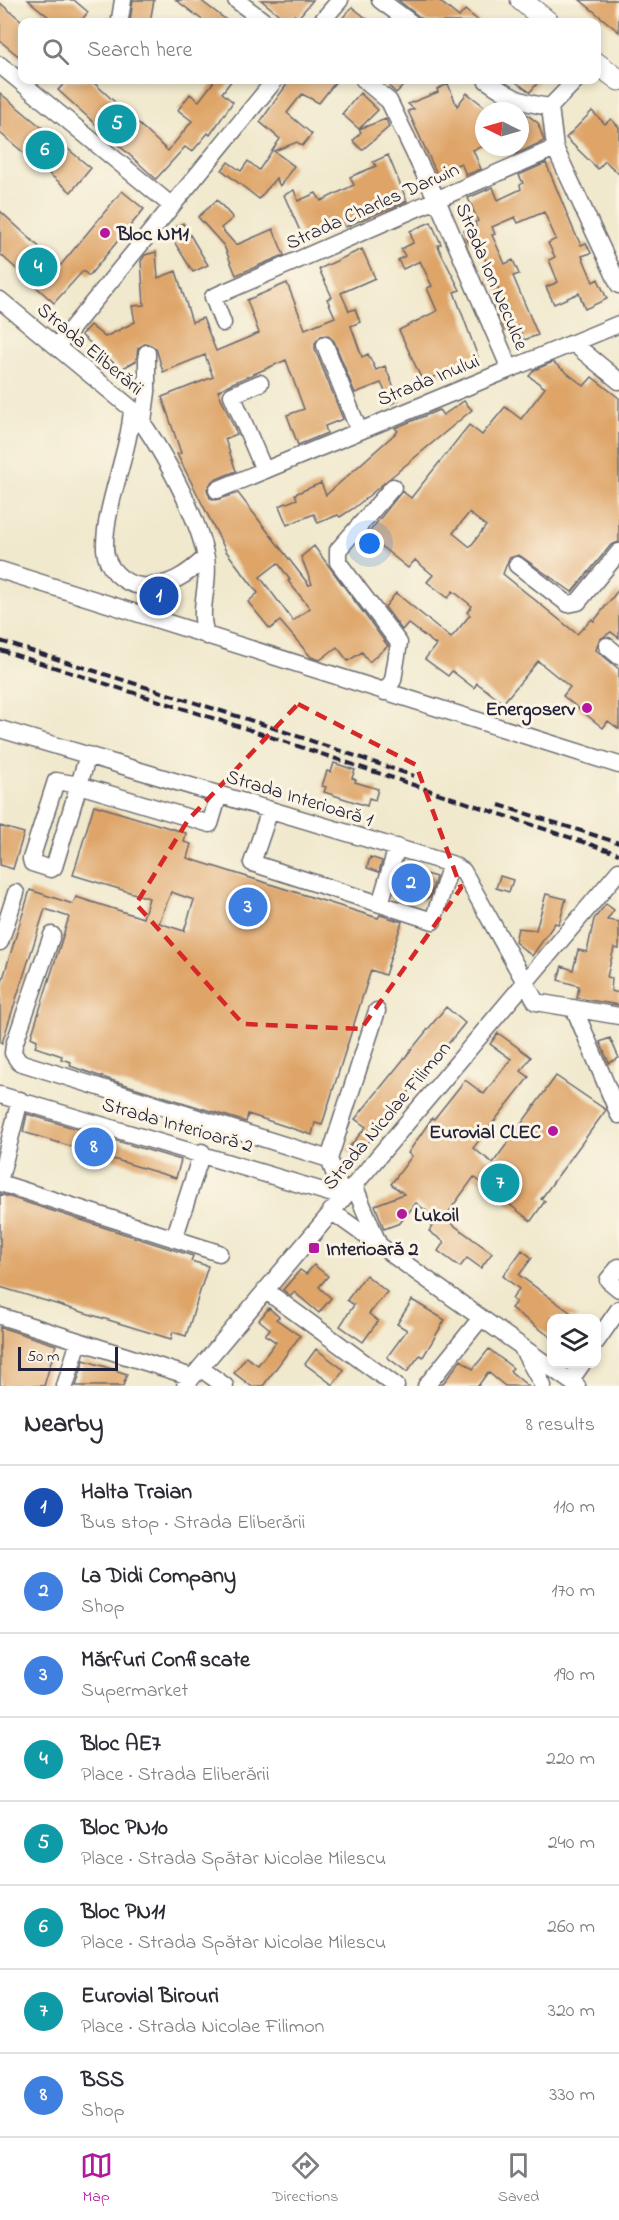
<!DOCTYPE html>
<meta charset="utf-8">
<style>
body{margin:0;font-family:"Indie Flower",sans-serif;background:#f7f7f7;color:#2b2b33}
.controls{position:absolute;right:18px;bottom:18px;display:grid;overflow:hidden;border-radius:12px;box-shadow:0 3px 9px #0003}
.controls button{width:54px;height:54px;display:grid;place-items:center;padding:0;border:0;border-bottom:2px solid #e1e1e2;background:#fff;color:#2b2b33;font:30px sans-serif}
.compass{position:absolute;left:475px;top:102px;width:54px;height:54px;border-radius:50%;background:#fff;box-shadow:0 3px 9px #0003;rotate:275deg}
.scale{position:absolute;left:18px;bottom:15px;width:100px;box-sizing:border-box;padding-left:6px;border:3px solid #22223b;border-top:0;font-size:16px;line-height:21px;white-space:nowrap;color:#22223b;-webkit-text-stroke:4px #fcf5e5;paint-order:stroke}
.you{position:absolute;left:370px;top:544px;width:21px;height:21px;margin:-15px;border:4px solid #fff;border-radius:50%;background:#1a73e8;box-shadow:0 0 0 9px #1a73e833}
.badge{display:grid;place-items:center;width:39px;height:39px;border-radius:50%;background:#b5179e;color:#fff;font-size:20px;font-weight:700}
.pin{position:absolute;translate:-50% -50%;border:3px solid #fff;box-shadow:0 2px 6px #0006}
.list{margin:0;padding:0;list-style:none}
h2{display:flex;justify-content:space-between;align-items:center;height:78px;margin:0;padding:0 24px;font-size:26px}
h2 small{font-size:20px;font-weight:400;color:#7c7c81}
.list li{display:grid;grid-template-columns:39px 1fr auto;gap:18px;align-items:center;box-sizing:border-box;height:84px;padding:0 24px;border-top:2px solid #e1e1e2}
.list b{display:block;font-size:22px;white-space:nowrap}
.list p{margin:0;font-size:20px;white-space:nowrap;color:#7c7c81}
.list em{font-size:20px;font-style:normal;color:#7c7c81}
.icon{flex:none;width:33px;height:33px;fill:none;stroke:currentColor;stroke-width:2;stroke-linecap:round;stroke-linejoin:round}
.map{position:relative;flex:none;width:619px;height:1386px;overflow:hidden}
.search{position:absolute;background:#fff;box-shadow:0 3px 9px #0003;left:18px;right:18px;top:18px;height:66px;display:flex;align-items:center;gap:15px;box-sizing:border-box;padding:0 21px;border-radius:12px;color:#7c7c81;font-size:22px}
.sheet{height:750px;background:#fff}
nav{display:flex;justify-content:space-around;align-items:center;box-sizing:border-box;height:84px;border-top:2px solid #e1e1e2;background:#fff;font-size:16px;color:#7c7c81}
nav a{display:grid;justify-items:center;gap:3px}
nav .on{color:#b5179e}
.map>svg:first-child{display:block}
.building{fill:#dea468;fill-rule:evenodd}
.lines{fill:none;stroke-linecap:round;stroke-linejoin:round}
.minor-casing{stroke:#6a686e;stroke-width:19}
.major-casing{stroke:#6a686e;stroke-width:23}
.minor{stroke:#fff;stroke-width:16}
.major{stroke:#fff;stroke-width:21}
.rail{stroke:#22223b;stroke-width:4;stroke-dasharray:9 4.5;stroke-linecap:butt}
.marked{fill:none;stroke:#d62828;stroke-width:4.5;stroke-dasharray:12 8;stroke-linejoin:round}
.poi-dot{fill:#b5179e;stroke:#fcf5e5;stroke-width:2}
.labels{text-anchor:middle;stroke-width:6;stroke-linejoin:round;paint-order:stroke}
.street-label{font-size:20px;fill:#22223b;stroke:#fcf5e5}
.poi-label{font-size:20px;font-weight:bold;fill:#22223b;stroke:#fcf5e5;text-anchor:start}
</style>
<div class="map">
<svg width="619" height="1386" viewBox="0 0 619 1386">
<rect width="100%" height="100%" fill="#fcf5e5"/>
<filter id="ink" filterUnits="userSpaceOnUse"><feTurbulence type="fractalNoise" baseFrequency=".0167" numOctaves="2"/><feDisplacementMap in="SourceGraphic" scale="12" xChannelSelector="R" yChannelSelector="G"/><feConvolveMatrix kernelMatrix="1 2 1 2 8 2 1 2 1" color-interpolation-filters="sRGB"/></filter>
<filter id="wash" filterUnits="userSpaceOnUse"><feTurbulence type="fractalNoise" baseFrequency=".008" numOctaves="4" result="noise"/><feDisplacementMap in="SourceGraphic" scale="24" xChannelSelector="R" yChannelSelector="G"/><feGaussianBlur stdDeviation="1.35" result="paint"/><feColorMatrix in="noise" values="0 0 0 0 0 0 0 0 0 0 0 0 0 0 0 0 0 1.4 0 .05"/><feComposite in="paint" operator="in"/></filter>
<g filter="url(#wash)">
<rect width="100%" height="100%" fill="#f0e9cd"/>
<g id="blocks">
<path class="building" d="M28 0H74L88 12 80 22H55Z
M133 0H154L150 22H130Z
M176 0H200L229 22H205Z
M261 0H313L298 18 294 15 288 22Z
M398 0H438L459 17 465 10 480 22H426Z
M580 0H619V32Z
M0 3 22 21V59L0 41Z
M352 7 371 22H339Z
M68 80H91L168 151 192 121 178 110 190 94 199 101 215 80H232L222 93 233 102 210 135 208 133 192 152 185 147 156 179 58 90Z
M290 80H337L319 103 302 94 287 113 312 134 302 146 297 142 274 151 294 166 280 186 276 178 259 199 222 170 228 162 241 171 248 161 259 170 280 139 260 122Z
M393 80H409L396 93 390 87Z
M513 80H540L530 92Z
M448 84 457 106 467 93 489 110 484 111V146L473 150 481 169 466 175 461 163 437 174 408 111 414 109 408 104 438 92 437 89Z
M0 93 91 168 71 192 0 133Z
M360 93 378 110 359 129 342 114Z
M592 111 605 124 611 119 619 127V174L605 161 598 169 566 138Z
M525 113 538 123 544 141 516 154 513 147H520V115Z
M386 119 389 127 362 150 353 141 361 132 359 129Z
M388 155 407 201 345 227 343 223 304 240 284 195 294 190 298 201 316 193 321 201 354 185 350 177 376 166 373 162Z
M546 163 574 231 581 245 586 243 591 253 582 256 593 282 598 279 607 299 585 309 579 293 554 304 546 287 558 282 549 260 555 257 548 243 556 239 544 212 518 223 515 217 492 227 495 234 492 235 505 264 513 260 519 274 513 276 538 335 524 340 518 326 506 331 497 310 505 306 496 284 492 286 486 272 490 270 477 240 469 243 464 231 476 226 475 222 478 221 468 198 493 187 498 200 521 189 520 185 523 183 519 175Z
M122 191 144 209 89 276 83 271 54 303 0 254V211L60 266Z
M217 200 233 218 221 228 236 245 273 229 284 255 236 275 224 246 198 217Z
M431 222 441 244 438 245 439 249 460 290 454 292 478 357 423 382 399 330 437 311 427 288 432 286 420 261 403 269 398 260 405 256 401 249 413 243 410 231Z
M183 223 208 265 193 272 168 232Z
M362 249 375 278 341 293 349 311 355 309 360 322 351 326 362 357 368 354 376 370 385 366 399 400 391 404 381 383 355 393 334 341 327 335 321 336 315 343V349L343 419 325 426 327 433 298 445 287 415 304 409 286 360 228 385 218 391 237 434 225 439 236 471 212 481 207 489 210 498 216 500 238 493 309 585 312 584 301 557 314 546 388 646 369 662 362 652 348 661 337 647 320 660 311 657 280 621 270 629 248 602 258 593 226 551 177 454 181 453 162 397 213 377 205 355 163 372 156 348 146 343 138 348 136 361 121 369 81 335 90 325 105 337 135 322 132 306 144 305 141 261 145 255 156 252 158 278 176 271 192 322 203 318 216 351 259 333 247 300 287 283 305 329 335 317 327 299 332 297 319 269ZM278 563 290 580 288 581 310 608 293 621 260 577Z
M553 362 584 386 592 377 619 398V542L611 545 572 592 519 555 509 558 503 574 577 634 592 619 594 621 619 589V638L611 632 599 640 596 650 619 669V729L608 721 603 728 563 696 570 687 538 661 503 703 477 683 474 688 452 671 448 676 425 659 436 645 408 623 402 630 385 607 396 593 451 638 470 615 467 612 472 606 453 591 448 598 427 582 433 575 415 560 408 568 367 535 402 491 411 498 469 425 482 435 505 407 521 419 545 388 529 376 534 370ZM469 513 486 526 470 547 453 533Z
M464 401 472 410 354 508 340 517 338 515 318 523 314 514 287 525 279 506 297 499 295 494 321 483 326 495 398 431 395 428 439 410 443 415Z
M334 763 355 770 352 778 356 780 355 782 378 789 375 800 369 798 367 806 324 792 326 787 322 786 327 771 331 772Z
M94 805 186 833 184 842 191 844 187 858 378 918 380 915 402 922 385 975 371 970 322 1125 315 1123 312 1135 248 1114 246 1122 114 1081 70 1066 71 1062 61 1059 62 1056 35 1047 37 1040 31 1037 69 917 45 909 2 1043 0 1042V988L30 890 73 904 76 897 143 918 149 898 73 875ZM171 892 194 900 184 931 159 923Z
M0 826 24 833 13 869 0 865Z
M370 857 382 861 379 872 367 868Z
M402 867 436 877 430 897 423 900 395 892Z
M500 876 513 880 509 892 496 888Z
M546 894 566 899 559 924 555 923 532 956 515 942 518 928 536 930Z
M606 904 614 910 607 920 619 922V949L614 948 607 977 612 978 611 991 619 993V1005L577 998 579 986 558 980 562 966 573 970 578 950 587 952 594 919Z
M446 1007 465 1023 356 1157 347 1150 366 1127 355 1119Z
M498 1033 531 1057 521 1071 529 1077 473 1148 493 1163 556 1076 606 1110 541 1199 545 1201 531 1221 474 1177 444 1218 492 1253 481 1268 467 1258 460 1267 438 1251 444 1242 429 1231 437 1219 416 1203 400 1223 384 1229 375 1205 404 1194 391 1184 412 1156 408 1153 432 1118 434 1119 465 1080 484 1094 511 1059 490 1044Z
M610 1038 619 1058 609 1063 600 1042Z
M27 1114 181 1160 176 1178 23 1132Z
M0 1194 193 1256 191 1261 208 1266 186 1336 173 1332 171 1339 0 1287Z
M522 1250 532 1258 519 1275 578 1318H552V1338L511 1308 516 1302 512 1299 519 1289 503 1276Z
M314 1265 328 1276 319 1287 331 1298 319 1313 294 1292 291 1296 283 1290 300 1270 306 1274Z
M366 1275 387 1292 369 1314 378 1321 363 1342 340 1326 354 1305 347 1300Z
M412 1300 445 1320 423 1357 420 1355 407 1372 387 1357 407 1330 397 1324Z
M269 1308 279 1317 276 1319 300 1336 263 1386H251L234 1373 246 1357 258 1365 276 1342 265 1335 270 1329 259 1320Z
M0 1327 56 1345 44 1386H0Z
M316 1349 344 1370 333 1385 305 1364Z
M489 1349 513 1368 510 1371 528 1386H505L488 1372 478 1386H441L461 1360 473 1369Z
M84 1360 127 1374 123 1386H76Z"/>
</g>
</g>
<g filter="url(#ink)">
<use href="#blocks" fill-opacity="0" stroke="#6a686e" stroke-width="1.5"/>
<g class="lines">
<defs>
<path id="minor" d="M236 0 265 22
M380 0 410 22
M120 19 123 0
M321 22 340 0
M0 65 172 206
M364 80 389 101 437 200 510 369
M486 80C510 97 521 103 550 107
M550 107 555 148 619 285
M550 107 576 80
M0 300 132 409C159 443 198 515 206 558 211 584 196 611 207 636
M223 323 213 297 555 148
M573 343 619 381
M58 345 275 80
M325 345 359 431
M260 383 232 395 264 470
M132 409C129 455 104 506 105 549 106 568 123 584 141 586 168 588 187 575 206 557
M143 422 147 392V353
M217 490 619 324
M517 565 568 604 578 602 619 552
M0 570 619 765
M607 646 619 656
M385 692 393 680 399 643 338 562V550L393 487
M0 729 451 864 463 871 536 1002 619 1016
M88 755 54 867 51 869 32 863 31 859 56 781 79 785 210 824 219 794
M270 810 252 863 433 921 451 864
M380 904 397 847
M52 935 14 1045 13 1053 19 1062 329 1159 377 1011
M0 942 16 893
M574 1008 619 1115
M0 1095 343 1197
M329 1159 343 1197
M0 1178 20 1100
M0 1183 219 1253
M354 1185 378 1243
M331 1211 577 1386
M174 1239 202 1152
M619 1267 608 1280 619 1289
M265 1290 396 1386
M0 1316 192 1377
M596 1342 619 1309
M523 1350 543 1386
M200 1368 225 1386
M570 1381 582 1364
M65 1386 79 1341
M185 1386 619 871
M426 1386 481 1318"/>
<path id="major" d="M521 0 548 22
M596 63 619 80"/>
</defs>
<use href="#minor" class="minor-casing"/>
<use href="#major" class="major-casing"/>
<use href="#minor" class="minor"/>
<use href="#major" class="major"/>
<path class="rail" d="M0 641 259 723 414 776
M0 650 253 731 619 854
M499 805 619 843"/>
</g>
</g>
<path class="marked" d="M298 704 416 765 461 888 361 1029 243 1024 136 904 188 820Z"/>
<g class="poi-dot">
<circle cx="105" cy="233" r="6"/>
<circle cx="587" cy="708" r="6"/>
<circle cx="553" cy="1131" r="6"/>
<circle cx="402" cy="1214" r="6"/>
<rect x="308" y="1242" width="12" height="12" rx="3"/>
</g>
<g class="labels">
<g class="street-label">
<text transform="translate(372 205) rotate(-24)" y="7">Strada Charles Darwin</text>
<text transform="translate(493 276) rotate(67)" y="7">Strada Ion Neculce</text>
<text transform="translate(91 348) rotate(40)" y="7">Strada Eliberării</text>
<text transform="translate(428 379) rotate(-22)" y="7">Strada Inului</text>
<text transform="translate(300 797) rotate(17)" y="7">Strada Interioară 1</text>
<text transform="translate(386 1115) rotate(-50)" y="7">Strada Nicolae Filimon</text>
<text transform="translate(178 1124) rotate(16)" y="7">Strada Interioară 2</text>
</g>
<g class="poi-label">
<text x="117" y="240">Bloc NM1</text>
<text x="575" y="715" text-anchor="end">Energoserv</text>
<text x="541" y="1138" text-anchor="end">Eurovial CLEC</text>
<text x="414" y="1221">Lukoil</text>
<text x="326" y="1255">Interioară 2</text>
</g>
</g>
</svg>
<div class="controls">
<button><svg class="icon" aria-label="layers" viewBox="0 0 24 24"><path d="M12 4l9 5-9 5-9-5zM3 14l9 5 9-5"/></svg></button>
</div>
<svg class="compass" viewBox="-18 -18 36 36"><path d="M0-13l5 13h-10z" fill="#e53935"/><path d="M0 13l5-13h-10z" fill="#7c7c81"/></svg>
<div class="scale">50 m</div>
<div class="you"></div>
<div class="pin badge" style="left:159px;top:596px;background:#1a4fb4">1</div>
<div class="pin badge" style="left:411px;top:883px;background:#3f7fe0">2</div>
<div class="pin badge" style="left:248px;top:907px;background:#3f7fe0">3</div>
<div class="pin badge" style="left:38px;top:267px;background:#0f9aa8">4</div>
<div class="pin badge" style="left:117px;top:124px;background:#0f9aa8">5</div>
<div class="pin badge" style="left:45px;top:150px;background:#0f9aa8">6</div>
<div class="pin badge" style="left:500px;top:1183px;background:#0f9aa8">7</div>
<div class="pin badge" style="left:94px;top:1147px;background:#3f7fe0">8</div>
<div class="search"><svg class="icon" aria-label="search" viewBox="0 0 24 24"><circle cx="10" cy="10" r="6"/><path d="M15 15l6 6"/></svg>Search here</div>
</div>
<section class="sheet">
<h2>Nearby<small>8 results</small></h2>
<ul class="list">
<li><span class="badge" style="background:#1a4fb4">1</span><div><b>Halta Traian</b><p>Bus stop · Strada Eliberării</p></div><em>110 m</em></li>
<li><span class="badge" style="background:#3f7fe0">2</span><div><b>La Didi Company</b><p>Shop</p></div><em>170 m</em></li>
<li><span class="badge" style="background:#3f7fe0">3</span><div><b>Mărfuri Confiscate</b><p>Supermarket</p></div><em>190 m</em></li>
<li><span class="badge" style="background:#0f9aa8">4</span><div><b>Bloc AE7</b><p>Place · Strada Eliberării</p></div><em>220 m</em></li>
<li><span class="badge" style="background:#0f9aa8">5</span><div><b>Bloc PN10</b><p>Place · Strada Spătar Nicolae Milescu</p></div><em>240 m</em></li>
<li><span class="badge" style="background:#0f9aa8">6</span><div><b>Bloc PN11</b><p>Place · Strada Spătar Nicolae Milescu</p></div><em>260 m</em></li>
<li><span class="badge" style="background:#0f9aa8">7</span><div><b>Eurovial Birouri</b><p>Place · Strada Nicolae Filimon</p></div><em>320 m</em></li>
<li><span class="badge" style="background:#3f7fe0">8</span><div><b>BSS</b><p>Shop</p></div><em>330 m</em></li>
</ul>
</section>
<nav>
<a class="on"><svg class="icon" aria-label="map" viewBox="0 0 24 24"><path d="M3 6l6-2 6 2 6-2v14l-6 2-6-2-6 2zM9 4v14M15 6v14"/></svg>Map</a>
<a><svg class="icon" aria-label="directions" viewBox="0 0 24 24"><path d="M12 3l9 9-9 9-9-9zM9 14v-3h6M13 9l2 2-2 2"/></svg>Directions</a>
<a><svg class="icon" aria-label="saved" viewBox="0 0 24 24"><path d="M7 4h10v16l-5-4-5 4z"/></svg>Saved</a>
</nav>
